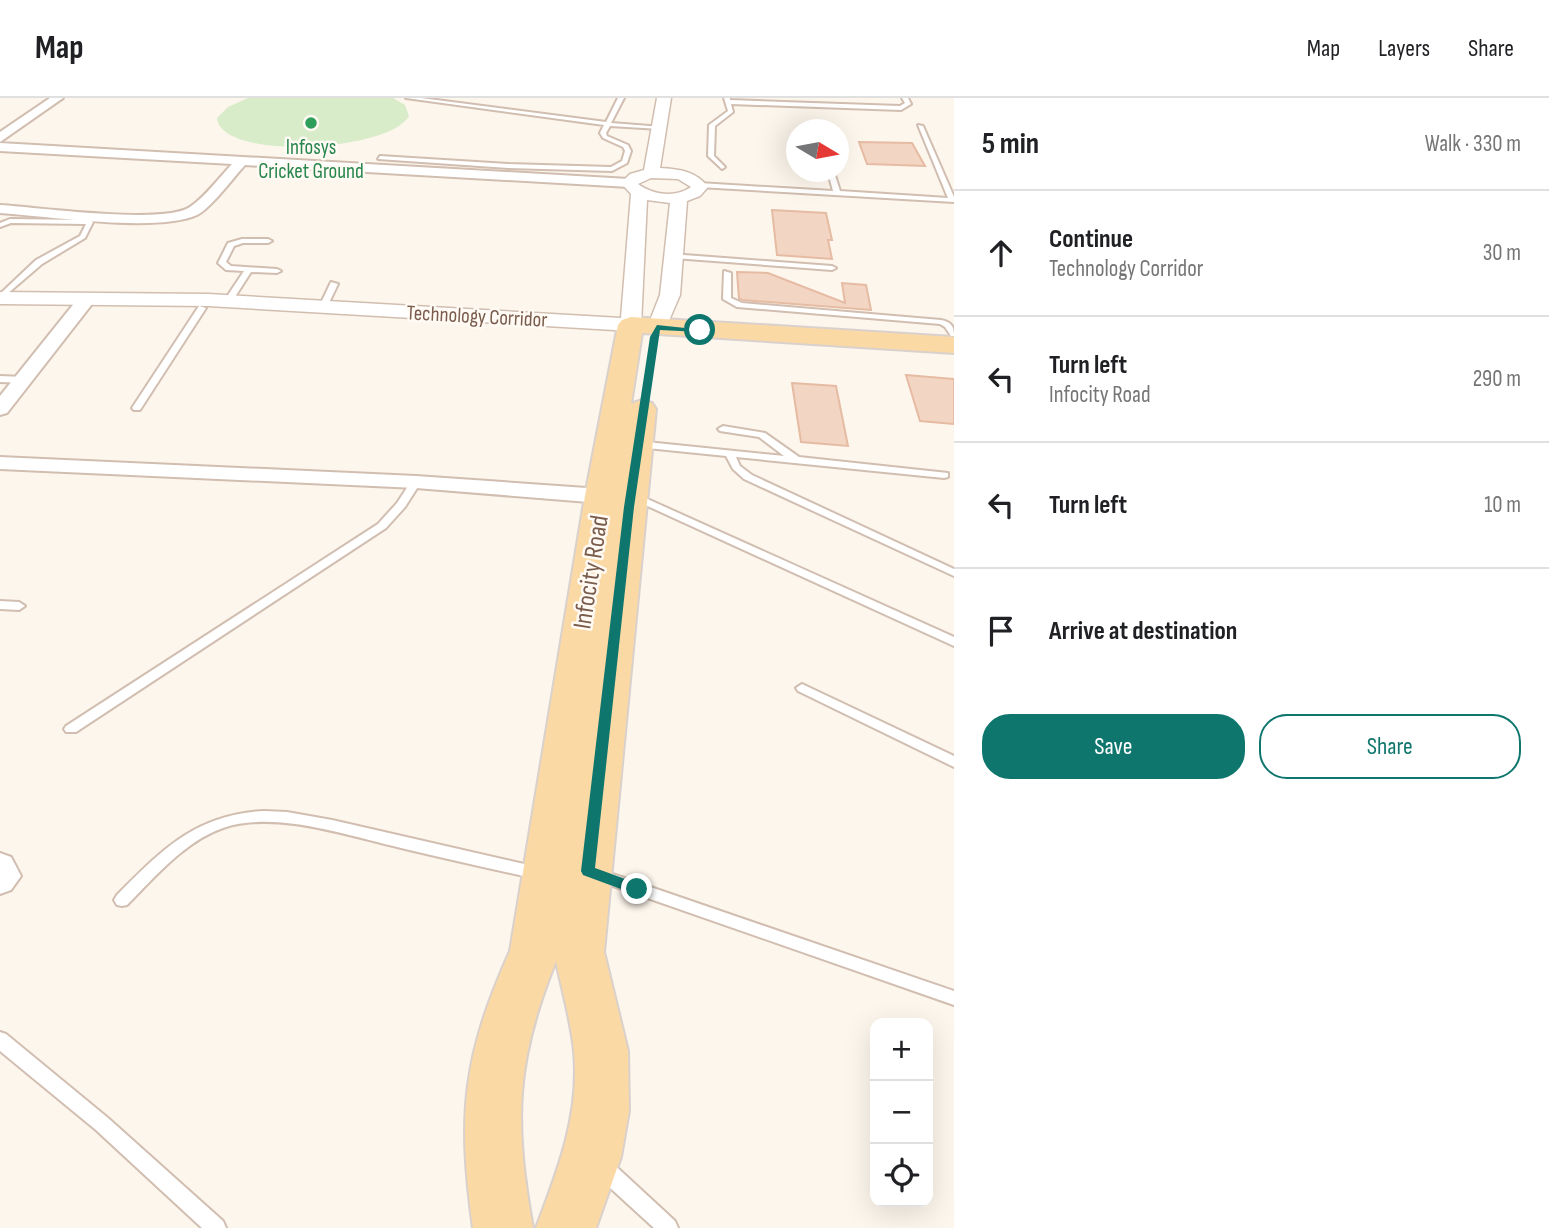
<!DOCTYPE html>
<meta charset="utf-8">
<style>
body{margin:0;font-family:"Sofia Sans Condensed",sans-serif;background:#f2f2f2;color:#202124}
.controls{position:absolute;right:21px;bottom:21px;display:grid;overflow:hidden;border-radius:14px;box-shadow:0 7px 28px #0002}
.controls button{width:63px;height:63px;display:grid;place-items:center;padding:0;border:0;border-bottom:2px solid #e0e0e0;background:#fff;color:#202124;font:35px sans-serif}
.compass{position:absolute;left:786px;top:21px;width:63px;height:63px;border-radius:50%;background:#fff;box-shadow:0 7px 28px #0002;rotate:100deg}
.stop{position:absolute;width:21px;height:21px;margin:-16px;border:5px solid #0f766e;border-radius:50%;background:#fff}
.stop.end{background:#0f766e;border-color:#fff;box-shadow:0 2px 7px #0008}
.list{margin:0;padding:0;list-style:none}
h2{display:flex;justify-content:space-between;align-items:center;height:91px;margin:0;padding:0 28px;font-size:30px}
h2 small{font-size:23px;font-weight:400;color:#757577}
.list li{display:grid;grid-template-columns:46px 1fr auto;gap:21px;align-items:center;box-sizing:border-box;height:126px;padding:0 28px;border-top:2px solid #e0e0e0}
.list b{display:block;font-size:26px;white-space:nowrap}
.list p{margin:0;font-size:23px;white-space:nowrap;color:#757577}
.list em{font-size:23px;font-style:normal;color:#757577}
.actions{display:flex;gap:14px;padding:21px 28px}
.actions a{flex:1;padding:16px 0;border:2px solid #0f766e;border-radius:28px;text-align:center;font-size:24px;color:#0f766e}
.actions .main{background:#0f766e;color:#fff}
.icon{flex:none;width:38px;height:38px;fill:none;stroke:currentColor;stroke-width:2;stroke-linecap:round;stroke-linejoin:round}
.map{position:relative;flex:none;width:954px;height:1130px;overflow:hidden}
header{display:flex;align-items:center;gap:42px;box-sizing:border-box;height:98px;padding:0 35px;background:#fff;border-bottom:2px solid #e0e0e0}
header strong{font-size:33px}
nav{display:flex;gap:38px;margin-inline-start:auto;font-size:24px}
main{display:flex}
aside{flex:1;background:#fff}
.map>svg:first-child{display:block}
.green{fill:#d8ecc9}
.building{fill:#f3d5c3;stroke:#e6bba3;stroke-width:2}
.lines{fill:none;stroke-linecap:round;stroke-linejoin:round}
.service-casing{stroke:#d1beb0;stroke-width:4}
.minor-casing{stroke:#d1beb0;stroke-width:4}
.tertiary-casing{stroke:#d1beb0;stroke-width:3}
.primary-casing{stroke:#dad1cd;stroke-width:4}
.service{fill:#fff;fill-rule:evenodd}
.minor{fill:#fff;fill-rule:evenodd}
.tertiary{fill:#fff;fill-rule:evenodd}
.primary{fill:#fbd9a5;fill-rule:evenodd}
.route{fill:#0f766e}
.leisure-dot{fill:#2e9e5b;stroke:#fffaf3;stroke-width:2.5}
.labels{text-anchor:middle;stroke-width:5;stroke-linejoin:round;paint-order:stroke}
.far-leisure-label{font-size:21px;fill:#27864d;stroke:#fffaf3}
.far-street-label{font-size:21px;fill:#7a5c4d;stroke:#fffaf3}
.street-label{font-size:26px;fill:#7a5c4d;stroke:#fffaf3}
</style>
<header>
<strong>Map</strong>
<nav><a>Map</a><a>Layers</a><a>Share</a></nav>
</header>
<main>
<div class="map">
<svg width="954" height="1130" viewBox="0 0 954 1130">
<rect width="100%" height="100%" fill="#fdf6ec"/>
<path class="green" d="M248 0H393L405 7 409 18C389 54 220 63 217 20L228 9Z"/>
<path class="building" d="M859 44 912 45 925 68 867 66Z
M772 112 826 115 832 142H828L832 161 777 157Z
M737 174 768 175 845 205 842 185 866 187 871 212 743 202 739 201Z
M906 277 954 281V326L920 323Z
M792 285 836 288 848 348 801 344Z"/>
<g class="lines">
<defs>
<path id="service" d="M406 0H421L606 24 618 0H624L611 25 663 29 660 31 610 28 606 35 607 38 628 47 631 53 627 65 612 73 508 70 378 61 380 58 508 66 611 69 622 63 625 53 623 49 603 40 600 35 604 27Z
M724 0H730V2L900 8 905 5 902 0H908L911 6 901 12 731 6 733 14 715 28 714 58 725 69 722 71 708 58 709 27 728 13Z
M918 27 923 28 954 99V104L699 89 696 87 699 85 833 93 828 74H834L840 93 948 100Z
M10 121 90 122 93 124 85 140 42 166 0 202V196L36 162 80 138 86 126 11 125 0 129V125Z
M242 141H268L272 143 268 145H243L234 148 226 164 231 168 277 171 281 173 277 175 251 174 231 205H228L224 203 244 173 226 172 218 165 228 145Z
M671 156 832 168 836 170 832 172 674 160 670 158Z
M724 173 731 175V200L742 205 941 222C951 224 954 228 954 238H951L945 229 940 226 737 209 723 201Z
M331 184 338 186 326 211H320L319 209Z
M199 208 206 210 140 312H134L132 310Z
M0 278 24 279 28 282 24 285 0 284Z
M723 328 765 335 799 359 948 375V379L944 380 736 359 740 368 752 377 954 471V478L744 381 733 371 726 358 637 349 632 346 637 343 784 358 759 339 720 333 718 331Z
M416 381 421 384 405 409 386 430 76 634H66L64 631 66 628 378 426 397 405 412 382Z
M634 395 954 539V548L630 400V396Z
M0 503 19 504 25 508 19 512 0 511Z
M802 586 954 658V669L798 593 796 590Z
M264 713 287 714 332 722 537 769 542 771 544 775 542 779 537 781C492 771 447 761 401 750 348 738 276 712 223 730 185 743 155 779 127 807L122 808 117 807 114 802 117 797C163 751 195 717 264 713Z
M598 771 954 893V907L593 781 591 777 593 773Z
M0 934 6 936 108 1020 223 1123 226 1130H202L96 1032 0 953Z
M602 1060 609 1062 675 1123 678 1130H654L595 1076 593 1069 595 1062Z"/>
<path id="minor" d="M50 0H63L0 44V34Z
M0 45 629 81 636 85 629 89 245 67C233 80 211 110 197 117 158 135 46 118 0 115V107C36 109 164 127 190 109 205 99 219 80 232 66L0 53Z
M86 197 92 198 94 202 92 206 7 315 0 317V298L80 198Z
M0 359 416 378 601 391 609 393 612 398 609 403 601 405 416 390 0 371Z
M0 755 11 759 21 778 11 792 0 796Z"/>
<path id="tertiary" d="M657 0H671L660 70C679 71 696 73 708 89L700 98 687 103 680 197 664 234H650L647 230 660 197 670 105 647 102 641 227 638 231 631 233 208 208 0 206V194L208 196 621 220 631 96 621 85 630 76 644 72ZM651 80 678 81 691 89C675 100 653 97 638 86Z"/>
<path id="primary" d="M631 219 954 239V255L642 235 631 306 642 302 652 305 656 311 604 854 628 953 629 1013 621 1059 596 1130H536C558 1072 580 1016 574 953 571 923 562 892 556 863 515 964 514 1024 533 1130H473C457 1016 463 958 510 853L585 398 618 227 622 222Z"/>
</defs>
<use href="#service" class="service-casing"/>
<use href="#minor" class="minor-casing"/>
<use href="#tertiary" class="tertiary-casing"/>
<use href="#primary" class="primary-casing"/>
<use href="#service" class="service"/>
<use href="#minor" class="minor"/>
<use href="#tertiary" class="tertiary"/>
<use href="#primary" class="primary"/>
</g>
<path class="route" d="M657 227 704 232 700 234 660 232 634 409 595 770 642 787V795L637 797 583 777 581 773 624 409 650 239Z"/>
<circle class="leisure-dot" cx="311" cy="25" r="7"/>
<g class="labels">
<g class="far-leisure-label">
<text x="311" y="56">Infosys<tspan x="311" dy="24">Cricket Ground</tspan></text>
</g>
<g class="far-street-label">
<text transform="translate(477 218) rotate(3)" y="7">Technology Corridor</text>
</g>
<g class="street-label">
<text transform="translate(590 474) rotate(-81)" y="9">Infocity Road</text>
</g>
</g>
</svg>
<div class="controls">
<button>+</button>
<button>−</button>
<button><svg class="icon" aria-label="locate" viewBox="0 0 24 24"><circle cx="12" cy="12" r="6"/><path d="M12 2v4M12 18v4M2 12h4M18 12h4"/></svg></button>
</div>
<svg class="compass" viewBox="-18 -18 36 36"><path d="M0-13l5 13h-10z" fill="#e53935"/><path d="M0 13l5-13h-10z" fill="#757577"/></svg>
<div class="stop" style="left:700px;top:232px"></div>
<div class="stop end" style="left:637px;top:791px"></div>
</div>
<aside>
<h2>5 min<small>Walk · 330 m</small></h2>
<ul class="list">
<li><svg class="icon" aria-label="ahead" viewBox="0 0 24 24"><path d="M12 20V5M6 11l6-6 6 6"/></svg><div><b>Continue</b><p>Technology Corridor</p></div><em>30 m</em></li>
<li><svg class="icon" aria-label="left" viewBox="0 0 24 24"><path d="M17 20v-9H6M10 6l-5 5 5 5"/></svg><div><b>Turn left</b><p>Infocity Road</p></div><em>290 m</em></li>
<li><svg class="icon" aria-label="left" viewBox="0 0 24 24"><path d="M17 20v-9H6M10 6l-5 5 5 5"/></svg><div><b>Turn left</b></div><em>10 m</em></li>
<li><svg class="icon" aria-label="arrive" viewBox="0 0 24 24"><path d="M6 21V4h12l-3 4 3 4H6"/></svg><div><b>Arrive at destination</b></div></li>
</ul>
<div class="actions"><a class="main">Save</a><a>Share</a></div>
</aside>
</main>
